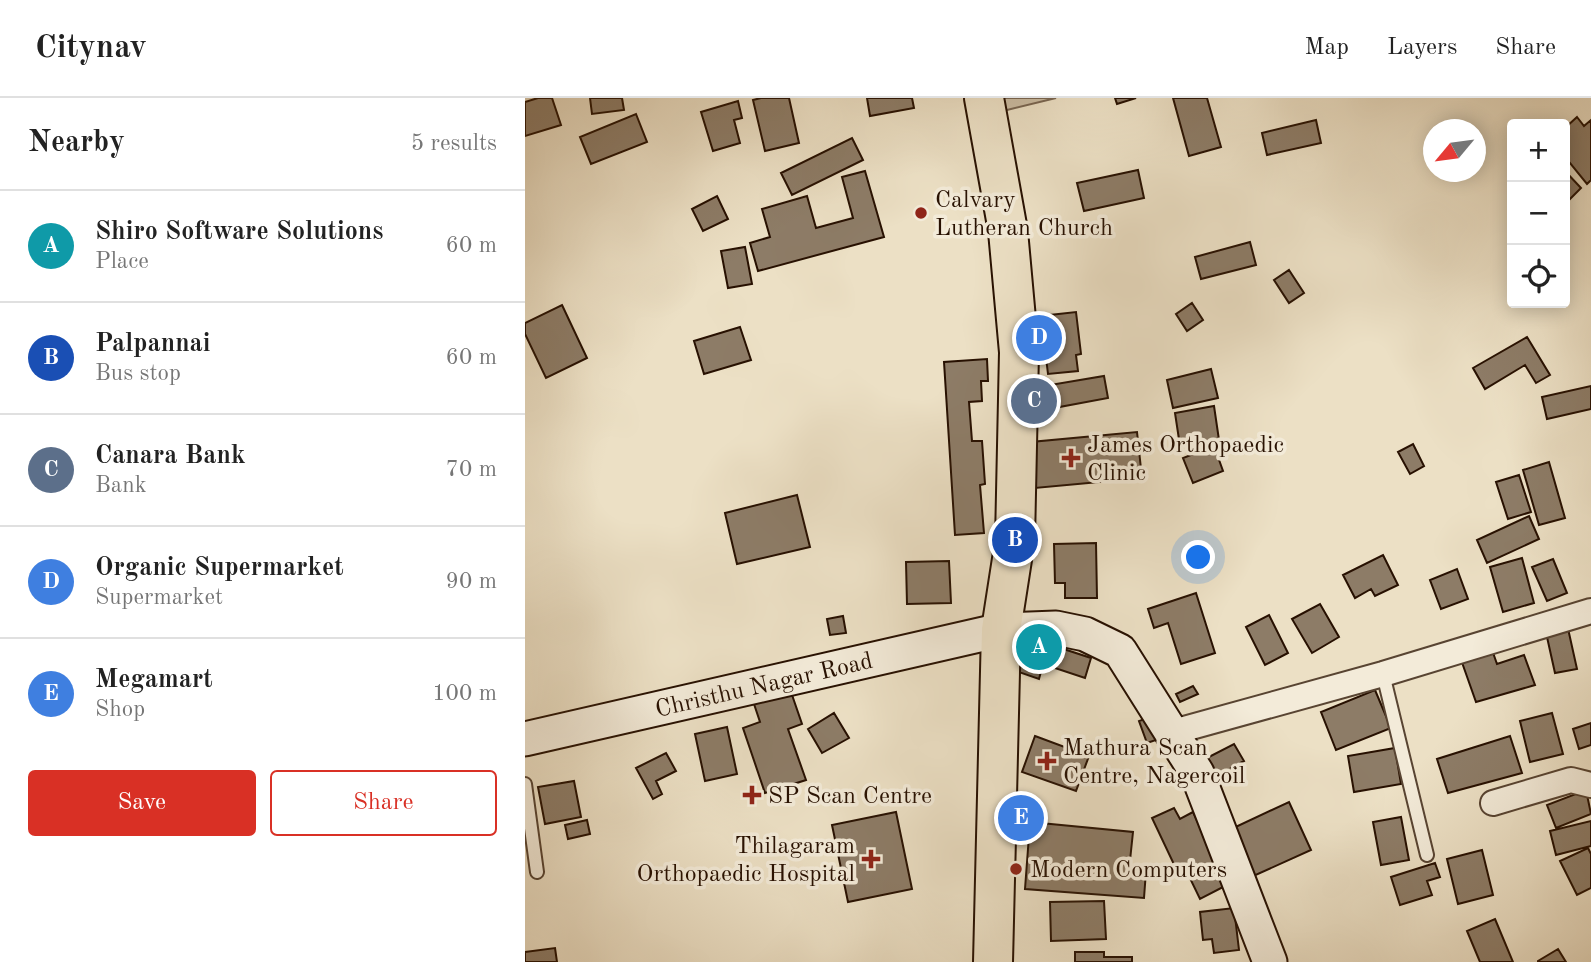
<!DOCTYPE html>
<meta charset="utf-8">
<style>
body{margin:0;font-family:"Old Standard TT",serif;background:#f2f2f2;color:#222}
.controls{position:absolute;right:21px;top:21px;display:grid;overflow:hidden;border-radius:7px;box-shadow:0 4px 18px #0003}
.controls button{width:63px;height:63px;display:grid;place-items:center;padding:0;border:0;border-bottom:2px solid #e0e0e0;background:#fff;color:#222;font:35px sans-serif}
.compass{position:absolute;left:898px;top:21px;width:63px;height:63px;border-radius:50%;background:#fff;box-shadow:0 4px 18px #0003;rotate:241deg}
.you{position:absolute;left:674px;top:460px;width:24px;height:24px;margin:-18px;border:5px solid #fff;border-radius:50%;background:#1a73e8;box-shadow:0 0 0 10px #1a73e833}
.badge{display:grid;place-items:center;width:46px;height:46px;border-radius:50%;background:#d93025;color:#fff;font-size:23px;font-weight:700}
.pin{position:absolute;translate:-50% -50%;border:4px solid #fff;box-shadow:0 2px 7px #0006}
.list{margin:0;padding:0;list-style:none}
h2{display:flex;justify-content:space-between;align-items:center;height:91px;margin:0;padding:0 28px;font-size:30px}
h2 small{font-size:23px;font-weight:400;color:#767676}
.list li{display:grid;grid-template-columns:46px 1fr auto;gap:21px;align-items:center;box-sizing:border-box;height:112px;padding:0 28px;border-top:2px solid #e0e0e0}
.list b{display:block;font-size:26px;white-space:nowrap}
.list p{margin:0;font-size:23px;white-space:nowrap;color:#767676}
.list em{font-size:23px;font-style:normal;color:#767676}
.actions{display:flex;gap:14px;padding:21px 28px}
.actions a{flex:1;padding:16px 0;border:2px solid #d93025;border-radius:7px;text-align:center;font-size:24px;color:#d93025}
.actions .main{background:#d93025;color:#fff}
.icon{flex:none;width:38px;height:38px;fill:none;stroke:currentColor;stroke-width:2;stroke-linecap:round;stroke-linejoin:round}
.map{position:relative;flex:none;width:1066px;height:864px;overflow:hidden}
header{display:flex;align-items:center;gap:42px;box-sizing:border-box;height:98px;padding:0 35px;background:#fff;border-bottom:2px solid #e0e0e0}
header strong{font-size:33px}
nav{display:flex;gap:38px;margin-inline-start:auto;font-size:24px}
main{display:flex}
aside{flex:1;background:#fff}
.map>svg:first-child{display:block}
.green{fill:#cbbda4;stroke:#796652;stroke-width:2}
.building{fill:#8d7c67;stroke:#271001;stroke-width:2}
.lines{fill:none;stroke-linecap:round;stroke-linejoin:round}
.lane-casing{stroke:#584432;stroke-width:16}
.street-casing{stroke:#584432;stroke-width:28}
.secondary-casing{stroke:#271001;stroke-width:37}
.highway-casing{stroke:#271001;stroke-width:42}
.lane{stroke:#f3ebd9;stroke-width:12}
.street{stroke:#f3ebd9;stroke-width:24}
.secondary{stroke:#f3ebd9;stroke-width:33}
.highway{stroke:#ece0c5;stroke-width:38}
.poi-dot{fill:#8f2418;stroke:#f3ebd9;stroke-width:2.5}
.labels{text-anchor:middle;stroke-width:7;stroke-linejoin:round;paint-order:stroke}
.poi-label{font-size:24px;fill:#271001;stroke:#f3ebd9;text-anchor:start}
.street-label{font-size:24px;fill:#271001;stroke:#f3ebd9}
</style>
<header>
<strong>Citynav</strong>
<nav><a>Map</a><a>Layers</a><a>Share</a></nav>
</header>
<main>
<aside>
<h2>Nearby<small>5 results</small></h2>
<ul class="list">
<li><span class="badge" style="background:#0f9aa8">A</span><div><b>Shiro Software Solutions</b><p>Place</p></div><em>60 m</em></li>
<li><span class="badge" style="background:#1a4fb4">B</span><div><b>Palpannai</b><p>Bus stop</p></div><em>60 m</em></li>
<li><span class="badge" style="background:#5c6f8a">C</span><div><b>Canara Bank</b><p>Bank</p></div><em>70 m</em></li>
<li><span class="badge" style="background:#3f7fe0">D</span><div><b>Organic Supermarket</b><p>Supermarket</p></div><em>90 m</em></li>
<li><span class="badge" style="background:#3f7fe0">E</span><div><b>Megamart</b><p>Shop</p></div><em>100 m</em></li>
</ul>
<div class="actions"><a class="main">Save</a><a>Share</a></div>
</aside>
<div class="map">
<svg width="1066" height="864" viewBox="0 0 1066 864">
<rect width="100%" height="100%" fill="#ece0c5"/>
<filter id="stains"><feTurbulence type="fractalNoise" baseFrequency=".00286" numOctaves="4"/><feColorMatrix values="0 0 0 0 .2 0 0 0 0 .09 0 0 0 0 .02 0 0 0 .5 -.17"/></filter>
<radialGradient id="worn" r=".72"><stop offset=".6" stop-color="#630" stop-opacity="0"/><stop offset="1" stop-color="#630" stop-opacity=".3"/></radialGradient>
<path class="green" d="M475 0H531L478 13Z"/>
<path class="building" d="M13 0H27L36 27 0 38V4Z
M65 0H97L99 12 67 16Z
M236 0H264L274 45 240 53 228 2Z
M342 0H387L389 10 345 18Z
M590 0H611L592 6Z
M648 0H682L696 49 664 58Z
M213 3 217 20 209 22 215 45 188 53 176 14Z
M111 16 122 44 66 66 55 39Z
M1052 19 1059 28 1066 22V82L1062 86 1040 59V30Z
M791 22 796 45 742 57 737 35Z
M327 40 338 62 267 97 256 75Z
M613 72 619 100 559 113 552 85Z
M340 73 359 139 233 173 225 145 245 139 237 111 282 98 291 130 328 120 317 79Z
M1040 73 1056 90 1040 106Z
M192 98 203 121 178 133 167 111Z
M725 144 731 167 676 181 670 159Z
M220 149 227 186 203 190 196 153Z
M764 172 779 195 764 205 749 182Z
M667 205 678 222 662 233 651 216Z
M37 207 62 260 21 280 0 236V225Z
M551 214 556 256 551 257 553 273 523 276 516 218Z
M215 229 226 262 179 276 169 243Z
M1002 239 1025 277 1011 285 1000 267 960 291 948 270Z
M462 261 463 283H456L457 303 444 304 447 343H457L460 386 455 387 459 435 430 437 419 264Z
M686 271 693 300 648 310 642 282Z
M579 278 583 300 529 310 525 287Z
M1066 288V311L1022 321 1017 299Z
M689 308 694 342 655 348 650 315Z
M612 334 617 380 510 390 506 344Z
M888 346 899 368 885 376 873 354Z
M689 348 698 373 668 385 658 360Z
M1024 364 1040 420 1014 427 998 372Z
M994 377 1006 414 983 421 971 384Z
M272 397 285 449 212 466 200 415Z
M1004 418 1014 441 962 465 952 442Z
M571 445 572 500H540V485H530L529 446Z
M858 457 873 487 850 498 846 491 830 500 818 477Z
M997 460 1009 505 978 514 965 469Z
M1028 461 1042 495 1022 503 1007 469Z
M424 463 426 505 382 506 381 464Z
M932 471 943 501 916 511 905 482Z
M671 495 690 555 656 566 643 525 629 530 623 511Z
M795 506 814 539 787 555 767 521Z
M744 517 763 555 740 567 721 529Z
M318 518 321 535 305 537 302 521Z
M1042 526 1052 571 1030 575 1020 530Z
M499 538 566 560 560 580 518 566 514 581 488 572Z
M965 546 972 566 999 557 1010 587 951 604 934 556Z
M668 588 673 596 655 604 651 596Z
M850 592 866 630 811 652 796 614Z
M266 594 277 626 263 631 281 682 240 695 218 630 235 624 229 606Z
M309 615 324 640 297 655 283 631Z
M1027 615 1038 656 1005 664 995 623Z
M628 618 637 640 622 645 614 623Z
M1066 625V647L1054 651 1048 631Z
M202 629 212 676 180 683 170 636Z
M510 638 564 658 551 693 497 674Z
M985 638 997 675 923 695 912 661Z
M709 646 719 663 706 670 710 678 690 688 678 662Z
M870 650 876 686 829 694 823 658Z
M141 655 151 673 131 683 137 696 128 701 111 670Z
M49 683 56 719 20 726 13 689Z
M1061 692 1066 716 1031 730 1022 707Z
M764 704 786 752 724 780 702 733Z
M649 710 655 721 668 714 702 787 675 801 662 774 654 777 627 720Z
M371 714 387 791 323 804 307 727Z
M876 719 884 762 856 767 848 724Z
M62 722 65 736 43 741 40 727Z
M1066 723V748L1031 757 1025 733Z
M505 724 608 734 604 772 621 773 619 800 500 791Z
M1063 750 1066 756V790L1052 797 1035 763Z
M957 752 968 797 933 806 922 761Z
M910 765 915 779 902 783 907 797 875 807 866 779Z
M579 803 581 841 526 843 525 804Z
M709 810 714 852 689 855 687 841 678 842 675 814Z
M970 821 988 864H955L942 833Z
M30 850 32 864H0V854Z
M1033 851 1041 864H1013V863Z
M550 854H579V859H607V864H550Z"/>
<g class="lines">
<defs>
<path id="lane" d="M858 576 902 757
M0 686 12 774"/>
<path id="street" d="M648 634 858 576 1066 513
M968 705 1046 682 1066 687"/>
<g id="secondary">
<path id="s1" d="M0 641 476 532 531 530 560 536 595 553 672 675 745 864"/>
</g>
<path id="highway" d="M459 0 483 133 494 254 490 442 476 532 468 864"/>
</defs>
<use href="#lane" class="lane-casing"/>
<use href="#street" class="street-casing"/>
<use href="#secondary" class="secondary-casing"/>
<use href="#highway" class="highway-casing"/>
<use href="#lane" class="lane"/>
<use href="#street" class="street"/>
<use href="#secondary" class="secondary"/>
<use href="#highway" class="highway"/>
</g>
<g class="poi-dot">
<circle cx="396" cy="115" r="7"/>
<path d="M542.5 349.5h7v7h7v7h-7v7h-7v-7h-7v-7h7z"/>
<path d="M518.5 652.5h7v7h7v7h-7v7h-7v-7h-7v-7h7z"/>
<path d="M223.5 686.5h7v7h7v7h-7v7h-7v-7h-7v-7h7z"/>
<path d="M342.5 750.5h7v7h7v7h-7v7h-7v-7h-7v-7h7z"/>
<circle cx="491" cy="771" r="7"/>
</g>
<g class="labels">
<g class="poi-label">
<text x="410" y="109">Calvary<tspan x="410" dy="28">Lutheran Church</tspan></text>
<text x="562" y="354">James Orthopaedic<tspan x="562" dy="28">Clinic</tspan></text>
<text x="538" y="657">Mathura Scan<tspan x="538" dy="28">Centre, Nagercoil</tspan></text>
<text x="243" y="705">SP Scan Centre</text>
<text x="330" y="755" text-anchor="end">Thilagaram<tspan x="330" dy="28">Orthopaedic Hospital</tspan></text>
<text x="505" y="779">Modern Computers</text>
</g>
<g class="street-label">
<text dy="8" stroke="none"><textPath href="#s1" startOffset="245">Christhu Nagar Road</textPath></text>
</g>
</g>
<rect width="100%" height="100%" filter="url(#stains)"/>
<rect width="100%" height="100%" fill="url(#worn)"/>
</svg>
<div class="controls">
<button>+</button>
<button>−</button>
<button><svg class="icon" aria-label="locate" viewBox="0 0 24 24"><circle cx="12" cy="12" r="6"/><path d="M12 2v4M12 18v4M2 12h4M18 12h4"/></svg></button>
</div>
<svg class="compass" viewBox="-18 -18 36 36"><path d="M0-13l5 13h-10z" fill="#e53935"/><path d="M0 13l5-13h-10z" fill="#767676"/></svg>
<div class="you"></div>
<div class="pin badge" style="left:514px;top:549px;background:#0f9aa8">A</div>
<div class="pin badge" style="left:490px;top:442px;background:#1a4fb4">B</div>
<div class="pin badge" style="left:509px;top:303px;background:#5c6f8a">C</div>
<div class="pin badge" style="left:514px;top:240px;background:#3f7fe0">D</div>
<div class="pin badge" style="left:496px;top:720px;background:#3f7fe0">E</div>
</div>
</main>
